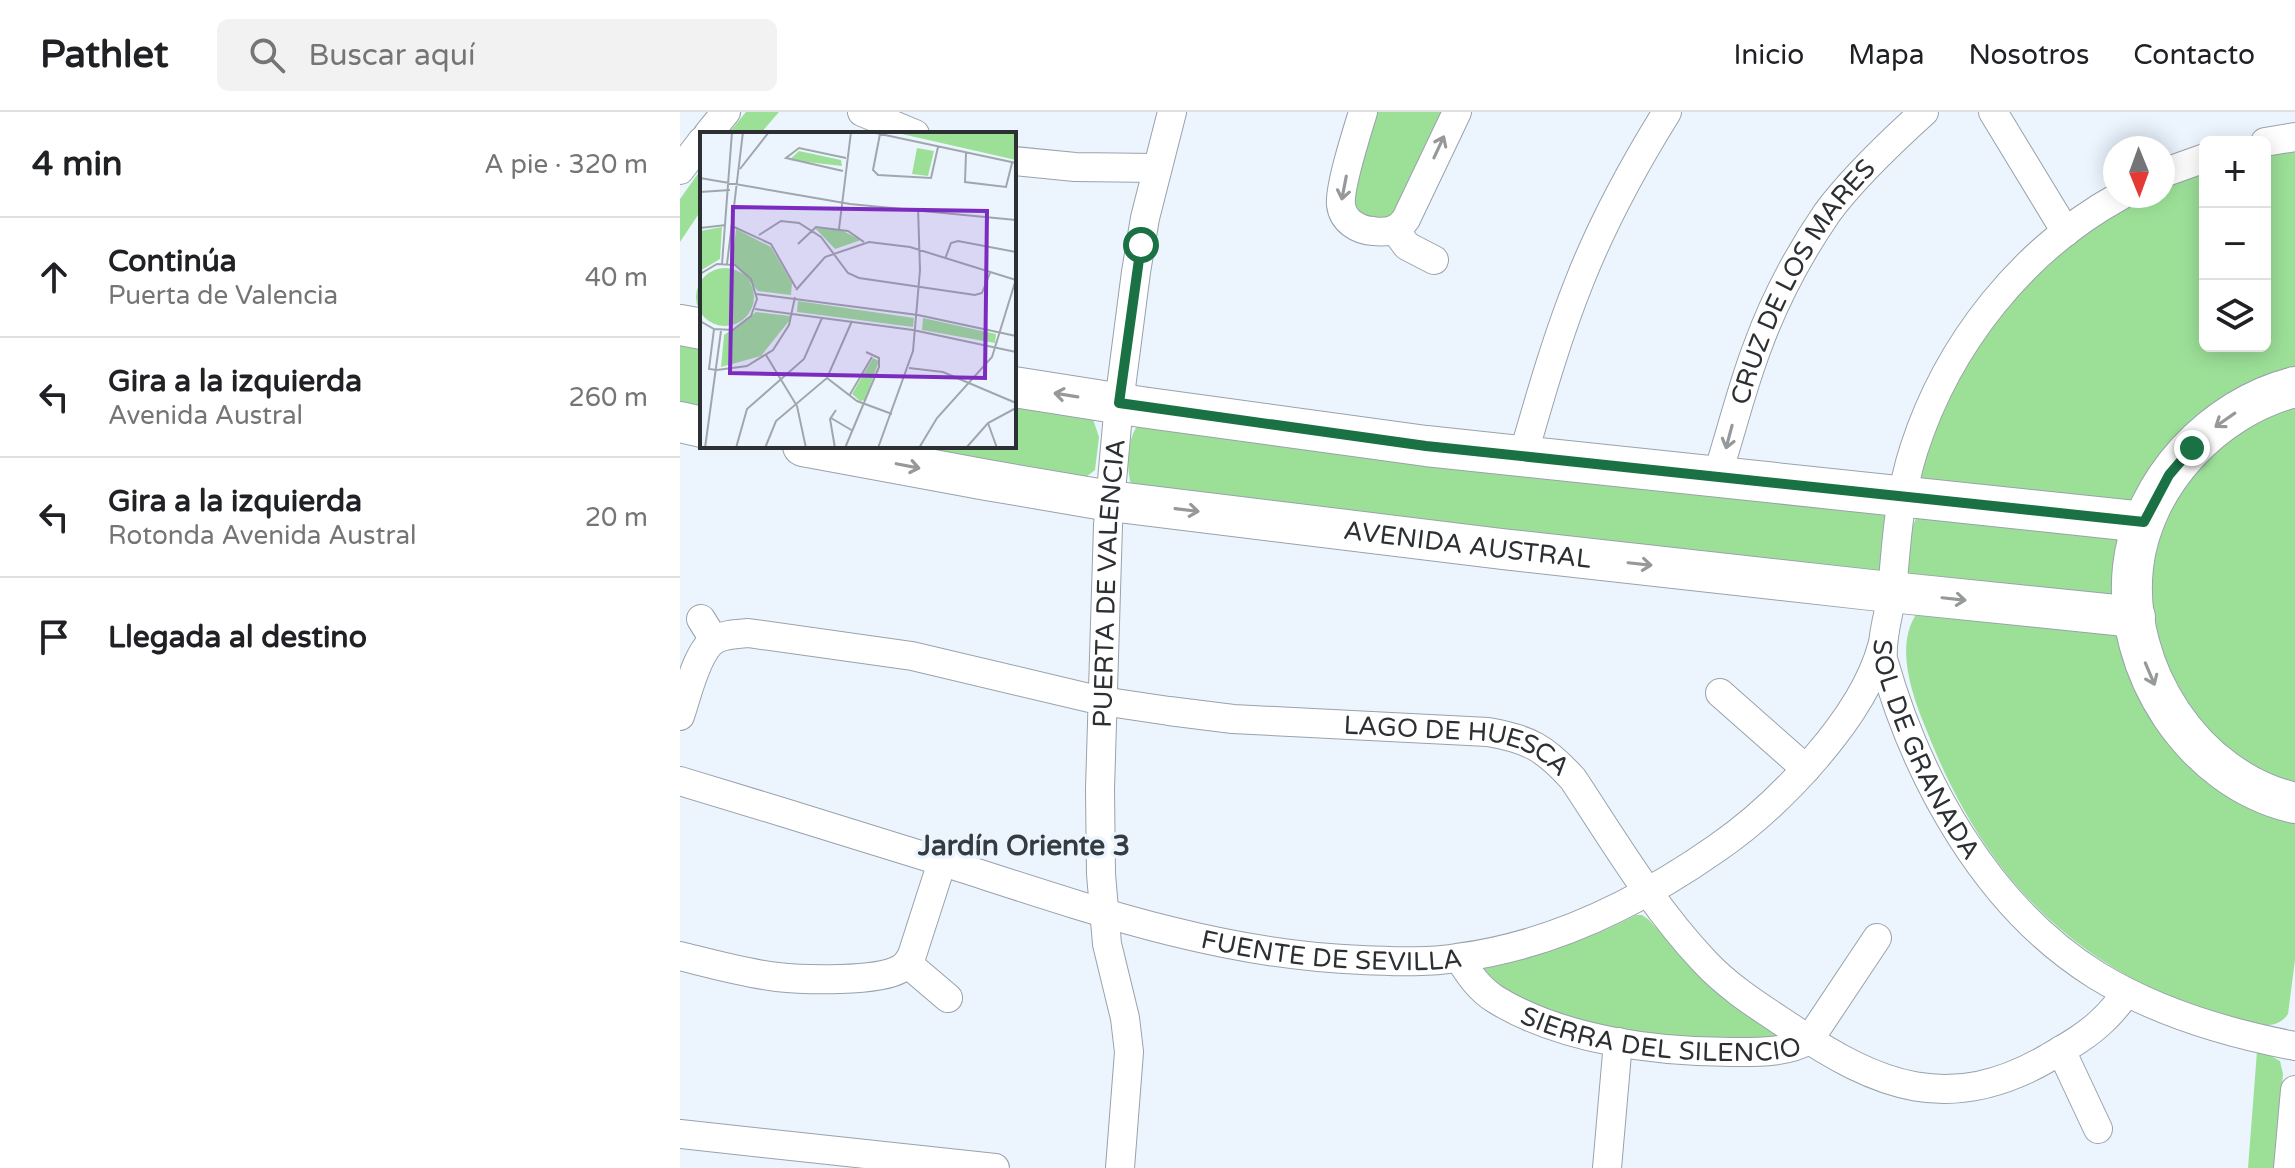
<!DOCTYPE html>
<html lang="es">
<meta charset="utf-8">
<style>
body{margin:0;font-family:"Varela Round",sans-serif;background:#f2f2f2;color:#202124}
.controls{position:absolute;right:24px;top:24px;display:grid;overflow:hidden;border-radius:12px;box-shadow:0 4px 20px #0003}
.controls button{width:72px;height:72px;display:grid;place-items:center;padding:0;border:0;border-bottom:2px solid #e0e0e0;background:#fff;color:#202124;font:40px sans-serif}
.compass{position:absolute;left:1423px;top:24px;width:72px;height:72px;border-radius:50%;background:#fff;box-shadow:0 4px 20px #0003;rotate:179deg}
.stop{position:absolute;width:24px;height:24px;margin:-18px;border:6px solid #1a7144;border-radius:50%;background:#fff}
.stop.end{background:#1a7144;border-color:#fff;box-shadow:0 2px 8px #0008}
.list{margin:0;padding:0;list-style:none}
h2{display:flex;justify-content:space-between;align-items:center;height:104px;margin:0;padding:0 32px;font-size:34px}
h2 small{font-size:26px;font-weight:400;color:#757577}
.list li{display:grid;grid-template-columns:52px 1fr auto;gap:24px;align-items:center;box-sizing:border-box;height:120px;padding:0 32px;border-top:2px solid #e0e0e0}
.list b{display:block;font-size:30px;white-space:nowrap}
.list p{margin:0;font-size:26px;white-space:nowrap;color:#757577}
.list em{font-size:26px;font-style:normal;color:#757577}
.icon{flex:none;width:44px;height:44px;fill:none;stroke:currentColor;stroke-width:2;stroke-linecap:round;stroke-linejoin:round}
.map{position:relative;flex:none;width:1615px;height:1056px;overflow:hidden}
header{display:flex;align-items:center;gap:48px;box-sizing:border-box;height:112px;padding:0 40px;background:#fff;border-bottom:2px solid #e0e0e0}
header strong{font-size:38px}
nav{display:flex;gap:44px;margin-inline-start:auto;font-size:28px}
.search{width:560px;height:72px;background:#f2f2f2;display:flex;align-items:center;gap:20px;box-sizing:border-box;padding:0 28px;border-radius:12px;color:#757577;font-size:30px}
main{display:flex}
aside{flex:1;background:#fff}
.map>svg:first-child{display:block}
.green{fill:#9ce098}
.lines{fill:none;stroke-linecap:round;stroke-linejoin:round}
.minor-casing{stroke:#99a2aa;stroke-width:30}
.secondary-casing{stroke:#99a2aa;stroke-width:42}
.minor{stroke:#fff;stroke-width:28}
.secondary{stroke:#fff;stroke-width:40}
.oneway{stroke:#969899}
.route{stroke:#1a7144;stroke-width:10}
.labels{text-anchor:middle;stroke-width:7;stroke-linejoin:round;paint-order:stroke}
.street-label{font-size:26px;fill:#2d3033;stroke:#ecf5fe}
.neighbourhood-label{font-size:28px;font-weight:bold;fill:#343c42;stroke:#ecf5fe}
.inset-road{fill:none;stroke:#a0a6ad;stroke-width:2}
.view{fill:#7b2cbf;fill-opacity:0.15;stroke:#7b2cbf;stroke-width:4}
.inset-edge{fill:none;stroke:#2d3033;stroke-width:4}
</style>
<header>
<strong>Pathlet</strong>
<div class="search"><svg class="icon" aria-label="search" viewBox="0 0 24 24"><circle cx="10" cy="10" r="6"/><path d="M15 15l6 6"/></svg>Buscar aquí</div>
<nav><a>Inicio</a><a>Mapa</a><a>Nosotros</a><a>Contacto</a></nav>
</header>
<main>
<aside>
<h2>4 min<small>A pie · 320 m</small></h2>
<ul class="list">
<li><svg class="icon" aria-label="ahead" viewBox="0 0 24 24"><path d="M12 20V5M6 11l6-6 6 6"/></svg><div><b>Continúa</b><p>Puerta de Valencia</p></div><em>40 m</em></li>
<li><svg class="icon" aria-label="left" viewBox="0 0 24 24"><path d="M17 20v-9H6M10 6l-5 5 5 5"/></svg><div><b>Gira a la izquierda</b><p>Avenida Austral</p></div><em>260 m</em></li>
<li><svg class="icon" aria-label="left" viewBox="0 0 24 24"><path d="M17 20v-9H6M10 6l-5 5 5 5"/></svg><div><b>Gira a la izquierda</b><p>Rotonda Avenida Austral</p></div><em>20 m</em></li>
<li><svg class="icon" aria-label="arrive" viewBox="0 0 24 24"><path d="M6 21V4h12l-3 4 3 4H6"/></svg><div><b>Llegada al destino</b></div></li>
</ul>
</aside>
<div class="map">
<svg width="1615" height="1056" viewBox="0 0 1615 1056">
<rect width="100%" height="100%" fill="#ecf5fe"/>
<path class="green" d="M66 0H99L80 22H48Z
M693 0H767L742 51 707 112 673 101V79Z
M1615 39V259L1457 393 1243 372 1240 365V356L1277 266 1319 205 1343 176 1397 128 1419 112 1467 84H1483V77L1525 60V234H1585V44Z
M22 56V97L0 130V87Z
M0 228 22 232V300L0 296Z
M334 287 413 307 419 325 415 358 406 365 199 334H334Z
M1615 289V677L1601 673 1519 617 1474 531 1470 435 1522 345 1605 291Z
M458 313 1199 397 1207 406C1206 424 1210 453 1193 463L451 372C446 355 447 327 458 313Z
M1236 406 1433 422 1439 428 1435 484 1234 469 1227 458 1230 420Z
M1237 501 1440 520 1452 540 1615 709V848L1608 902C1595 921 1571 911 1552 907 1525 900 1498 889 1473 877 1356 821 1290 731 1244 612 1231 579 1215 533 1237 501Z
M956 803H962L969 808 1024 867 1096 922V929L957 926 834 888 798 857C852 845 907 829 956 803Z
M1577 939 1584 940 1600 949 1603 962 1594 1056H1568Z"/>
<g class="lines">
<defs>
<g id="minor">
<path d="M182 0 235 22"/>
<path d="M683 0C677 20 659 75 661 93 663 109 678 118 693 119 707 121 718 119 726 107L777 0"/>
<path d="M1313 0 1386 120"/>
<path d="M28 22 46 0"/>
<path d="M1585 30 1615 25"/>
<path d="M334 49 395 55 477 56"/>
<path d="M0 58 22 29"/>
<path d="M1483 61 1525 46"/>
<path id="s1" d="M1440 84C1342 138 1268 232 1234 337 1219 383 1216 433 1212 481 1209 503 1201 525 1203 547 1237 668 1307 795 1416 863 1476 900 1546 921 1615 934"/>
<path d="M715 118 727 134 754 148"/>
<path d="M843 344C860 285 877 225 900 168 923 110 954 53 987 0"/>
<path id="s2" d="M1037 364C1051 321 1061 278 1077 236 1094 189 1119 142 1147 101 1172 67 1212 29 1244 0"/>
<path d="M21 507 34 528"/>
<path d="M1040 581 1126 657"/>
<path id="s3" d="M0 604C7 584 17 537 36 527 46 522 57 522 68 521L232 544 422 589 489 599 553 607 808 620C849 627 865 636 893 667 934 729 973 795 1024 849 1049 876 1080 895 1110 915 1198 975 1270 1003 1368 946 1387 935 1408 923 1423 908 1432 900 1439 890 1447 881"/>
<path id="s4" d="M0 669C87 695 173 722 260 749 398 793 535 843 682 848 713 849 745 851 777 846 870 834 960 790 1037 736 1098 694 1183 606 1202 534"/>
<path d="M0 844C32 852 64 861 97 865 124 868 198 870 220 857 226 854 229 849 232 843L262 750"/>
<path id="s5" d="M779 846C789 862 799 877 815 887 881 928 976 940 1052 940 1078 940 1106 941 1129 928L1197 826"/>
<path d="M228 852 268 886"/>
<path d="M1381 938 1418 1017"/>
<path d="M0 1022 315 1056"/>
<path id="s6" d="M440 1056 449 940 445 906 427 832 421 762 420 677 428 413 439 291 456 160 465 106 492 0"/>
<path d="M927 1056 938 930"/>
<path d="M1608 1056 1615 978"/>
</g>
<g id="secondary">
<path d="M0 213 22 217"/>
<path d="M334 275 461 295 746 334 1464 410"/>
<path d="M1615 275C1534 295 1462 371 1453 455 1442 557 1513 668 1615 691"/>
<path d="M0 310 22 315"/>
<path id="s7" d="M123 334 307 368 430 389 822 437 1191 478 1455 505"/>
</g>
</defs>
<use href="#minor" class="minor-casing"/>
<use href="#secondary" class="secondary-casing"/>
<use href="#minor" class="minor"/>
<use href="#secondary" class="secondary"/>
</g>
<defs><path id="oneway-shaft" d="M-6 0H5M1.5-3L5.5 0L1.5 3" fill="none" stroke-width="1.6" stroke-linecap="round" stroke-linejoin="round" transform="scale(2)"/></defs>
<g class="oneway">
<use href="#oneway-shaft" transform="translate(759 35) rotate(-65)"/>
<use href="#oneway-shaft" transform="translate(664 76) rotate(101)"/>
<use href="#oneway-shaft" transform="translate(386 283) rotate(-171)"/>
<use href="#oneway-shaft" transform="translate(1545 308) rotate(145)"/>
<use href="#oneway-shaft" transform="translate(1049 325) rotate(105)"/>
<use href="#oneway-shaft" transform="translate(228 354) rotate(11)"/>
<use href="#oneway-shaft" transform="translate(507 398) rotate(7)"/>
<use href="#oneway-shaft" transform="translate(960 452) rotate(6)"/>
<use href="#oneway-shaft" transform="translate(1274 487) rotate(6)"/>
<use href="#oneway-shaft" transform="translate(1470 562) rotate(67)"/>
</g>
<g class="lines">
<path class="route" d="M461 133 439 291 746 334 1464 410 1489 363 1512 336"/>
</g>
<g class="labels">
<g class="street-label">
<text dy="9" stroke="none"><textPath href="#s2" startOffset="214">CRUZ DE LOS MARES</textPath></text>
<text dy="9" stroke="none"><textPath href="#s7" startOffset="672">AVENIDA AUSTRAL</textPath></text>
<text dy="9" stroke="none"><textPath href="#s6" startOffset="588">PUERTA DE VALENCIA</textPath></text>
<text dy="9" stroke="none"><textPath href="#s1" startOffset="646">SOL DE GRANADA</textPath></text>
<text dy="9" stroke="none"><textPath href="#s3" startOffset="840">LAGO DE HUESCA</textPath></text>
<text dy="9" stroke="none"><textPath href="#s4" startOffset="676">FUENTE DE SEVILLA</textPath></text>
<text dy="9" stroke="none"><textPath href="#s5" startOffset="228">SIERRA DEL SILENCIO</textPath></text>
</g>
<g class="neighbourhood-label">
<text x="344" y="743">Jardín Oriente 3</text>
</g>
</g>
<g transform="translate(20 20)">
<rect width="316" height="316" fill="#ecf5fe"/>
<path d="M193 0H316V28ZM217 16 234 19 228 44 212 42ZM99 19 141 28 142 34 89 28ZM22 95 20 127 0 139V99ZM115 96 141 98 161 108 135 117ZM36 97 71 115 92 151 91 163 58 159 32 130ZM-4 165a29 29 0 1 1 58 0a29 29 0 1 1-58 0ZM98 169 214 186 213 195 97 180ZM56 180 90 184 89 189 61 224 21 235 24 203ZM223 186 296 202 295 211 222 198ZM173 226 179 229 165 268 160 269 152 262Z" fill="#9ce098"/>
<path class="inset-road" d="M171 0 316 31M180 2 173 38 178 43 231 46 238 15M266 21 265 50 306 55 312 31M40 37 69 0M143 39 86 26 99 16 146 26M0 46 150 72 316 88M0 60 30 58M32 94 71 112 96 156M0 96 26 93M139 97 151 0M59 103 81 89 99 91 121 105 148 141 159 146 275 163 282 161 290 141M98 112 116 95 148 99 164 110M245 127 251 111 258 109 316 120M22 132 32 0M27 132 43 0M0 142 17 132 35 133 51 147 57 167 51 184 33 198 14 197 0 189M96 158 125 125 169 110 210 115 316 148M56 162 218 183 316 204M55 177 213 198 316 220M14 197 9 237 17 238M66 223 97 274 106 316M209 236 243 240 316 271M17 238 47 234 73 218 89 193 95 165M127 246 157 269 192 282M149 264 172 225M131 286 153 299M288 291 297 316M5 316 21 199M36 316 47 277 104 227 122 186M65 316 76 289 127 246 152 189M135 316 130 287 136 278M145 316 179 235V226L166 220M178 316 213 219 220 138 218 76M219 316 237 286 292 225 316 147M266 316 288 291 316 276"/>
<path class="view" d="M33 75 287 79 285 246 30 241Z"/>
<rect width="316" height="316" class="inset-edge"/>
</g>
</svg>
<div class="controls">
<button>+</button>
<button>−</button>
<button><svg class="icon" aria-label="layers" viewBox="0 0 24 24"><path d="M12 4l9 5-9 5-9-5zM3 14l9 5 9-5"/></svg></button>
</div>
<svg class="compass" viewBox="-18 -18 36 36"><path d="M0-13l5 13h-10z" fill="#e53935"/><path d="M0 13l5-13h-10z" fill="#757577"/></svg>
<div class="stop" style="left:461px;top:133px"></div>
<div class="stop end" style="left:1512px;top:336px"></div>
</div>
</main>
